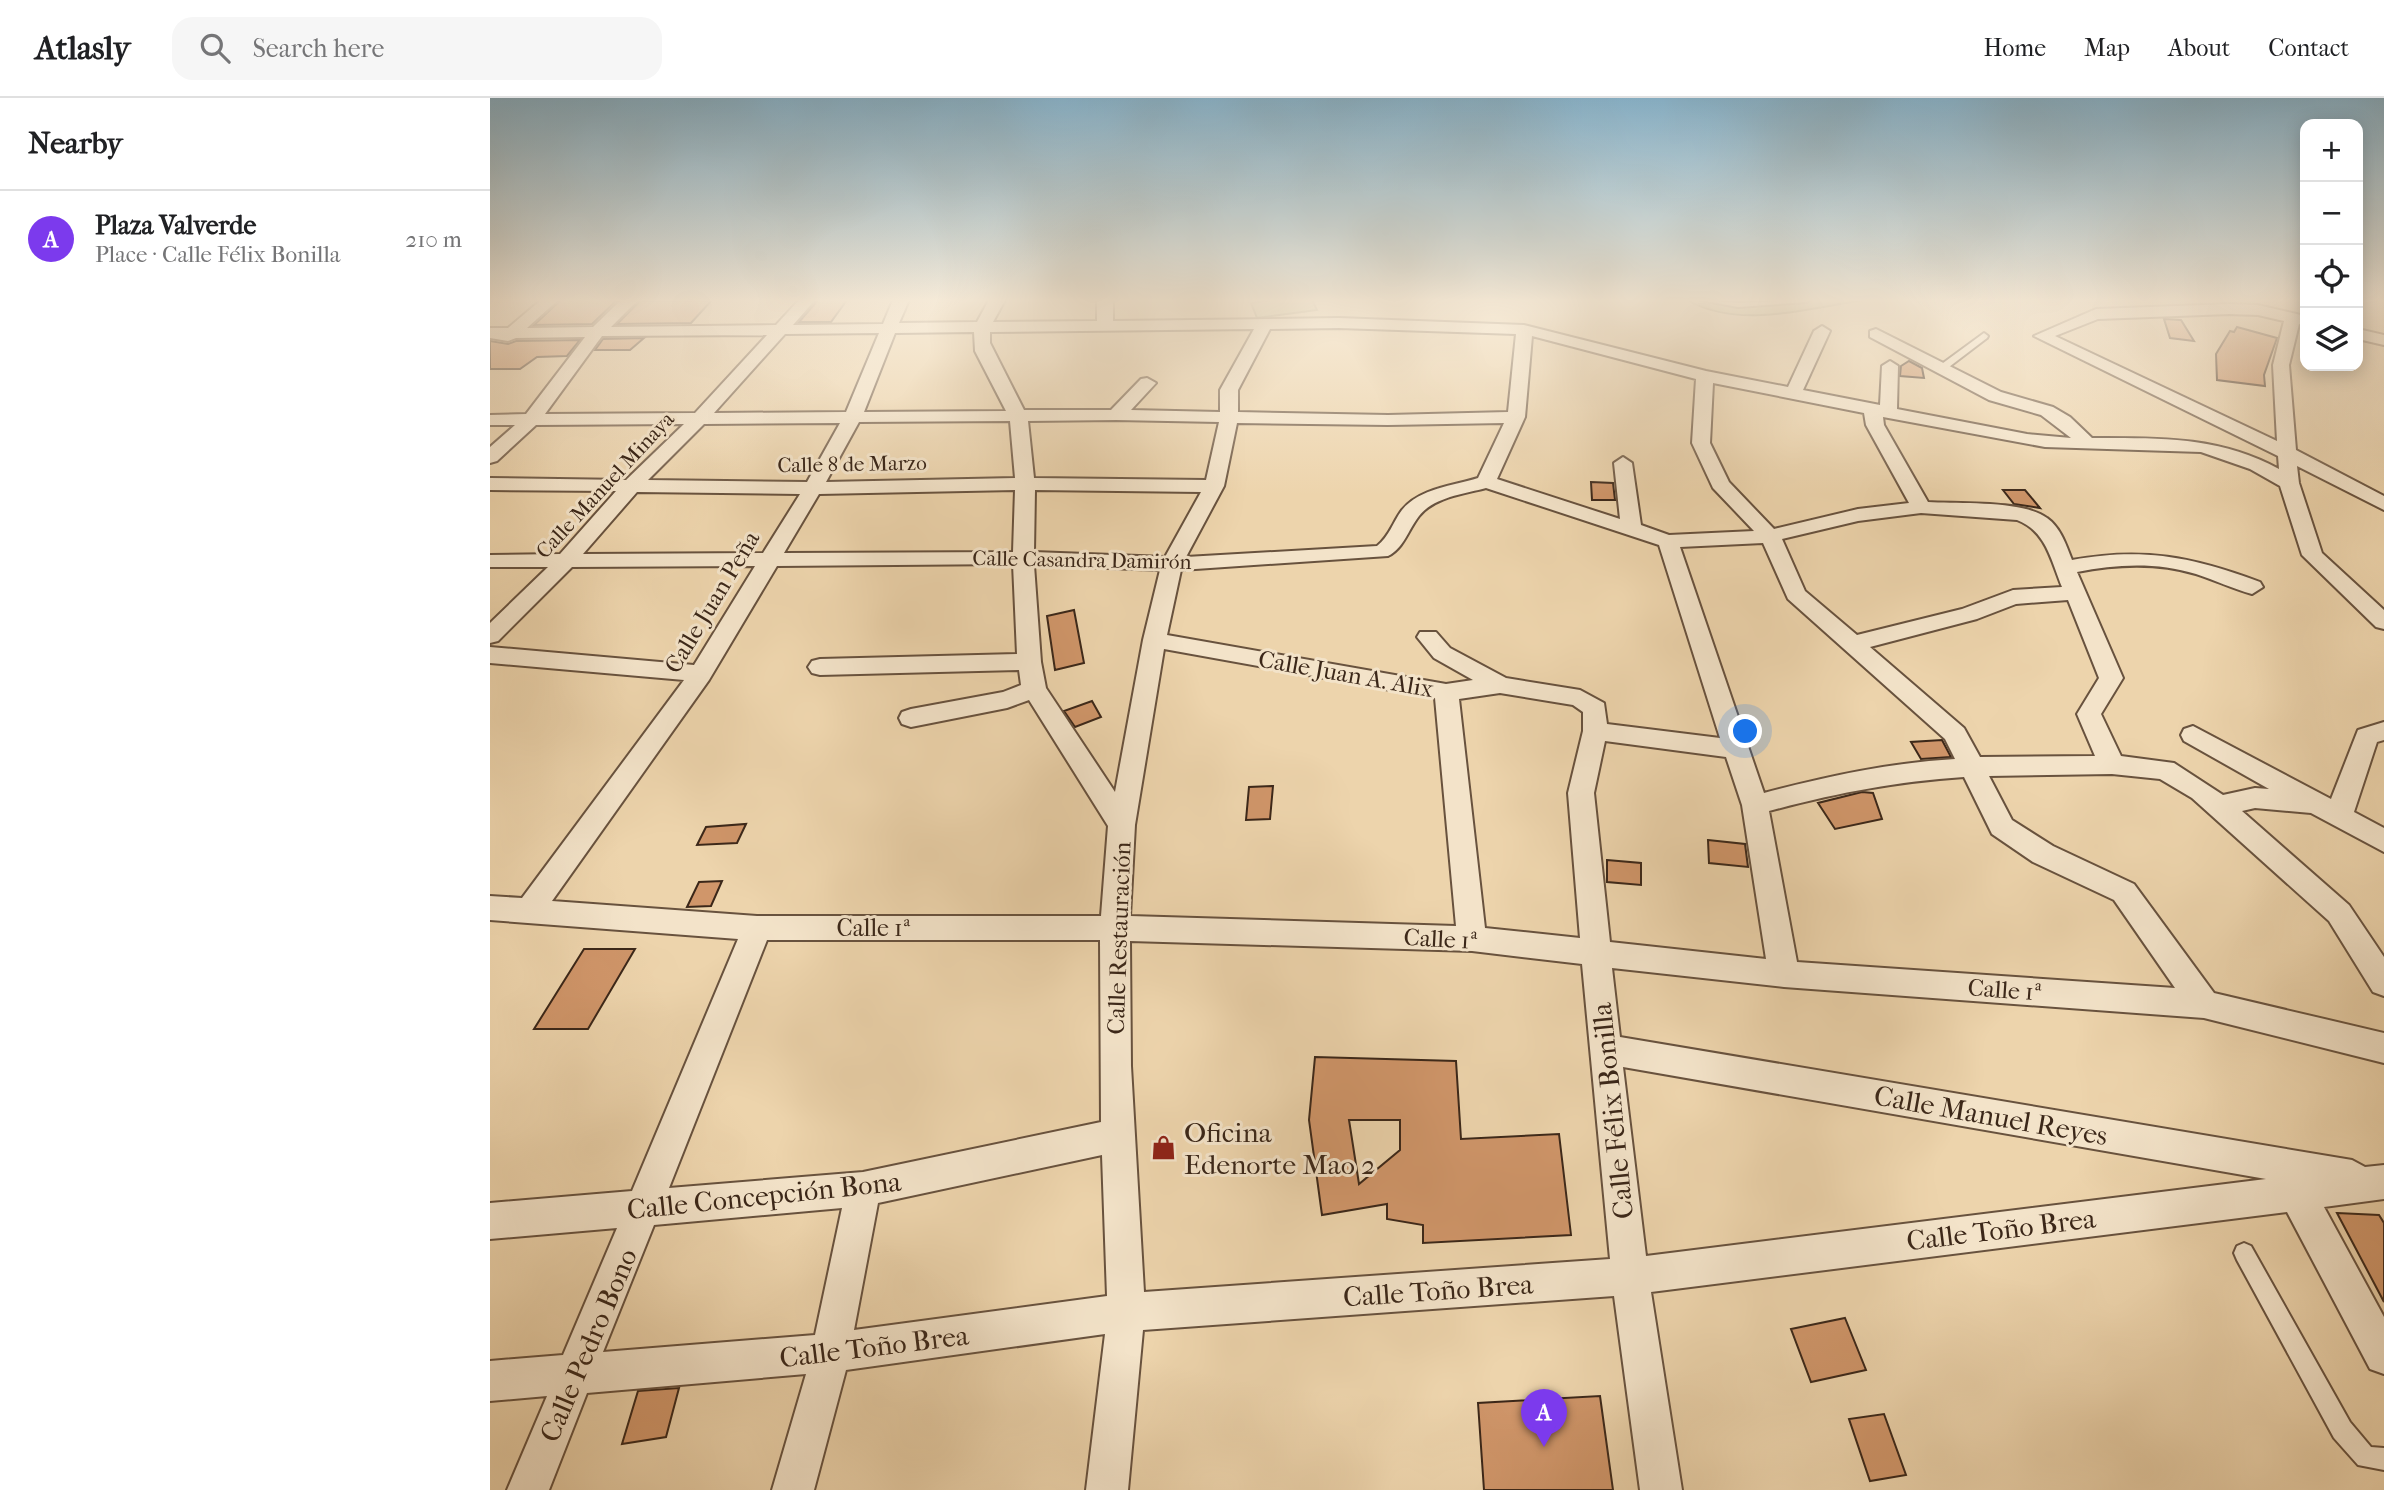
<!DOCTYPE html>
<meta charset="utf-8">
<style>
body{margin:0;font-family:"IM FELL French Canon",serif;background:#f6f6f6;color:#202124}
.controls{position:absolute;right:21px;top:21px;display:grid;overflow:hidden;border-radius:14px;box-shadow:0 4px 18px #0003}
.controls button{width:63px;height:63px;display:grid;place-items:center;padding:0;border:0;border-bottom:2px solid #e0e0e0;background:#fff;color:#202124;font:35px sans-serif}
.you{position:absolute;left:1256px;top:634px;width:24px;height:24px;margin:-18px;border:5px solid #fff;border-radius:50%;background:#1a73e8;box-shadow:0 0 0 10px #1a73e833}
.badge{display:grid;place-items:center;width:46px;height:46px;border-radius:50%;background:#7c3aed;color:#fff;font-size:23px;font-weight:700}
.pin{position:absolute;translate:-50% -58px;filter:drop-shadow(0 2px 4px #0008)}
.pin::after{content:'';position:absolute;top:37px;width:24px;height:21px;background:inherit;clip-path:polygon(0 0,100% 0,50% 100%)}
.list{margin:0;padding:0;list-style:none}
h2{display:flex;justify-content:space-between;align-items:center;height:91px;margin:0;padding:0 28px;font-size:30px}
h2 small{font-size:23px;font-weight:400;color:#757577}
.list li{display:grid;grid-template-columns:46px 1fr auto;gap:21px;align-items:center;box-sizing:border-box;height:98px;padding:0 28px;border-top:2px solid #e0e0e0}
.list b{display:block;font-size:26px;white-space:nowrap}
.list p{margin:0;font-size:23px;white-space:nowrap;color:#757577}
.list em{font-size:23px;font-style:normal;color:#757577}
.icon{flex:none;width:38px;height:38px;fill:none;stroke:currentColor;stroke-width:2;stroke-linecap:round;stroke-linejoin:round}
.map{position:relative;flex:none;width:1894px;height:1392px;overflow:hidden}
header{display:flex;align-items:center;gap:42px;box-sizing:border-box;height:98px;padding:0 35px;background:#fff;border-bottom:2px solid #e0e0e0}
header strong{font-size:33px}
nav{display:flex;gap:38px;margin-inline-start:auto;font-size:24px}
.search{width:490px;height:63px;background:#f6f6f6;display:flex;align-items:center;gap:18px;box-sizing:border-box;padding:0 24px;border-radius:21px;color:#757577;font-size:26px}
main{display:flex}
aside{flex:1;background:#fff}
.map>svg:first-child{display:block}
.green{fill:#babc88;stroke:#7a7250;stroke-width:2}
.building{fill:#d0966a;stroke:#3b2719;stroke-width:2;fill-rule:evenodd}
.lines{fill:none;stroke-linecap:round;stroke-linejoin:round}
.lane-casing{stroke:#68523e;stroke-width:4}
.street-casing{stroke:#68523e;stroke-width:4}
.lane{fill:#f3e3c9;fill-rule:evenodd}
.street{fill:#f3e3c9;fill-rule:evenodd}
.labels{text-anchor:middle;stroke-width:6;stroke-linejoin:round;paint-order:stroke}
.far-street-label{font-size:21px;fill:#3b2719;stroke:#f3e3c9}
.street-label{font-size:24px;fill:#3b2719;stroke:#f3e3c9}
.near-street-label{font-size:28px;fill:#3b2719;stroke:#f3e3c9}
.near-poi-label{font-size:28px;fill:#3b2719;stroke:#f3e3c9;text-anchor:start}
</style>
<header>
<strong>Atlasly</strong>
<div class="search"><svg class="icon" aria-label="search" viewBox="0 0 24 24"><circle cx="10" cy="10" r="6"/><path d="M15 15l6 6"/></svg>Search here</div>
<nav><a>Home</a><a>Map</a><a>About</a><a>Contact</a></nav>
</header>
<main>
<aside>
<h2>Nearby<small></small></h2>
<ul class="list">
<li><span class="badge">A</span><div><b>Plaza Valverde</b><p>Place · Calle Félix Bonilla</p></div><em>210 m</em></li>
</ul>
</aside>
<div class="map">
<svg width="1894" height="1392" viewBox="0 0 1894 1392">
<rect width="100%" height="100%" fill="#edd4ac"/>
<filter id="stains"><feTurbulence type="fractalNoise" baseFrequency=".00286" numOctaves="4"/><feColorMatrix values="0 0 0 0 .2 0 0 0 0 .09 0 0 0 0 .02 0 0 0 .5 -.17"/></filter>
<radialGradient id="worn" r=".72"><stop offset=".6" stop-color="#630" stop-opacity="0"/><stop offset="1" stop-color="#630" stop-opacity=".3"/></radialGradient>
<path class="green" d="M784 202H822L827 212 767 220 761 205Z
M1197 202H1374C1318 210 1250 232 1197 202Z"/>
<path class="building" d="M71 202H127L102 226 44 227Z
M222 202 201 225 127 226 150 203Z
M328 202H357L341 224H309Z
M1674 221 1691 222 1704 243 1680 240Z
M1747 229 1787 240 1774 277 1775 288 1727 282 1726 256 1740 233 1744 234Z
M154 240 140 252H105L113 241Z
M90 242 77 258 47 259 30 271H0V243L18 246 26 243Z
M1419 263 1432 270 1434 280 1410 278 1411 268Z
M1101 384 1123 385 1125 402H1102Z
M1513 392H1535L1550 410 1524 406Z
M584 512 594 565 565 572 557 518Z
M602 603 611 619 585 629 574 613Z
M1452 642 1461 659 1431 661 1421 644Z
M783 688 780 721 756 722 759 689Z
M1372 694 1383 695 1392 721 1345 731 1328 705Z
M256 726 247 745 207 747 216 729Z
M1218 742 1255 746 1258 769 1219 765Z
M1117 762 1151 765V787L1117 784Z
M232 783 221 808 197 809 209 784Z
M94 851H145L98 931H44Z
M825 959 966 963 971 1041 1069 1036 1081 1137 933 1145V1127L897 1121V1106L832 1117 819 1022ZM859 1022H910V1052L869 1086Z
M1847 1115 1889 1117 1894 1125V1204Z
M1355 1220 1376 1272 1321 1284 1301 1231Z
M189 1290 176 1339 132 1346 148 1293Z
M1110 1298 1123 1392H994L988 1305Z
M1394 1316 1416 1377 1380 1383 1359 1321Z"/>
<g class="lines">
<defs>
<path id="lane" d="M1211 202 1248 205 1320 202 1316 204 1248 209Z
M1494 235 1498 238 1497 240 1455 272H1449V268Z
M1754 1145 1761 1148 1860 1324 1881 1349 1894 1350V1372L1868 1367 1844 1340 1747 1162 1744 1155 1747 1148Z"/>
<path id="street" d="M51 202H68L37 230 103 229 131 202H148L121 229 286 227 309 202H325L303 227 393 226 403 202H419L409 225 487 224 499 202H515L503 224 607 223V202H623V223L849 220 1034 227 1216 273 1298 289 1324 233 1332 228 1340 233 1313 292 1390 307 1392 268 1400 263 1408 268 1407 311 1537 336 1581 340 1551 317 1499 302 1380 239V233L1386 231 1511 294 1563 309 1580 319 1602 340C1668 340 1729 338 1789 371L1788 358 1544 238 1606 211 1739 206 1768 207 1815 218V228L1809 226 1799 267 1806 352 1894 398V412L1807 368 1809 385 1832 455 1894 512V531L1886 529 1812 457 1790 388 1760 371 1711 354 1555 349 1393 319 1394 327 1438 404C1468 406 1533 402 1557 420 1571 430 1576 447 1582 462 1653 449 1703 459 1770 484L1773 489 1762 496C1743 491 1725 482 1706 476 1667 464 1627 466 1587 474L1633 580 1611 616 1631 658 1684 665 1733 697 1765 690 1779 691 1694 643 1691 637 1694 631 1703 628 1841 701 1868 632 1894 624V642L1887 644 1864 714 1894 730V754L1821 715 1765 710 1752 713 1859 807 1894 859V898L1883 894 1839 823 1702 700 1670 681 1622 676 1499 678 1522 722 1563 748 1644 786 1724 895 1894 935V965L1714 920 1294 889 1122 870 1130 939 1862 1062 1875 1069 1894 1067V1101L1834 1109 1894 1219V1276L1880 1271 1797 1114 1161 1194 1192 1392H1150L1124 1198 653 1232 638 1392H596L615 1236 356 1272 324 1392H282L316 1276 97 1295 59 1392H17L57 1298 0 1303V1263L73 1257 127 1130 0 1141V1105L142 1093 248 841 0 822V798L32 800 194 582 0 565V549L204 567 265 468 82 469 8 543 0 545V525L58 469H0V457L70 456 126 393 0 392V380L136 382 194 326 46 327 7 363 0 365V349L25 327H0V317L36 316 95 239 26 240 18 243 0 240V230H18ZM1739 216 1768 217 1794 223 1783 267 1787 343 1565 238 1608 221ZM849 230 1026 236 1018 314 898 317 748 314V292L780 231ZM764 231 730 292V314L641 312 666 285 657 280 651 281 621 312H534L500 245V234ZM484 234 485 253 516 313 374 314 405 235ZM389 235 356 314 224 315 295 236ZM277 237 205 315 55 316 112 238ZM1042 238 1206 281 1202 345 1223 390 1264 433 1179 437 1151 427 1142 365 1133 359 1124 365 1130 421 1007 381 1035 319ZM1223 285 1374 315 1376 327 1419 405 1368 411 1284 431 1239 384 1220 345ZM626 322 729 324 716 382 544 380 538 323ZM520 323 525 380 336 384 369 324ZM350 325 317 384 158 382 214 326ZM747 325 898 327 1014 325 988 380C963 388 930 390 912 412 903 424 899 439 887 448L696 459 734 388ZM996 390 1169 447 1230 640 1117 626 1114 605 1090 592 1016 580 960 550 946 534H930L927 539 944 560 983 582 956 586 677 537 691 472 898 458C914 450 918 432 929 418 944 399 974 396 996 390ZM525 392 523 454 294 455 329 396ZM545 392 711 394 675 459 544 454ZM147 394 310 396 273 455 93 456ZM1431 415 1527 422C1556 433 1561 462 1572 489L1523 492 1472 511 1367 537 1315 493 1292 441 1368 423ZM1273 445 1298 501 1455 641 1465 661C1399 665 1338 678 1274 695L1190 449ZM523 466 527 556 330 561 322 563 318 569 322 575 330 577 529 572 531 587 513 594 421 611 412 614 409 620 412 626 421 629 517 610 539 602 618 728 611 818H267L62 803 219 582 287 468ZM544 467 670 472 653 542 625 694 556 590 551 564ZM1578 502 1609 580 1587 616 1605 658 1490 659 1474 630 1380 549 1487 521 1526 506ZM674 551 945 600 966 828 640 818 645 727ZM1010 595 1083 607 1093 614V633L1078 695 1090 840 995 830 969 601ZM1115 643 1236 659 1252 707 1276 861 1120 844 1104 695ZM1474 679 1502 736 1543 764 1624 802 1685 890 1307 864 1279 713C1347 695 1403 684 1474 679ZM277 842H610L611 1024 373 1074 179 1090ZM640 843 982 853 1092 866 1120 1161 654 1194 641 968ZM1133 969 1776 1081 1156 1158ZM612 1057 617 1198 364 1232 388 1105ZM352 1110 325 1237 113 1254 164 1127Z
M1868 231 1894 237V247L1868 241Z"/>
</defs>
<use href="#lane" class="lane-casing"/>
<use href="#street" class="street-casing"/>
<use href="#lane" class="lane"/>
<use href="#street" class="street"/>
</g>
<linearGradient id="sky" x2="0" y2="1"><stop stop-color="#88b6d0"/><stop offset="0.51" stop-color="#f7ecda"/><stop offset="1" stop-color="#f7ecda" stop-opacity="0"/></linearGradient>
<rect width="1894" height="397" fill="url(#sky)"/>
<defs>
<symbol id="shop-bare" viewBox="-9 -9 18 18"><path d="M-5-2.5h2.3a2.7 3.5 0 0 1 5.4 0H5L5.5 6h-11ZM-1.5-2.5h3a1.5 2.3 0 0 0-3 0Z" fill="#8f2418" stroke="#f3e3c9" stroke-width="2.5" paint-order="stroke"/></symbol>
</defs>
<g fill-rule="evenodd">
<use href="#shop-bare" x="656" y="1032" width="35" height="35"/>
</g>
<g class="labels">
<g class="far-street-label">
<text transform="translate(362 366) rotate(-1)" y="7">Calle 8 de Marzo</text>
<text transform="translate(115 387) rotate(-47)" y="7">Calle Manuel Minaya</text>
<text transform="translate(592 462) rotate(1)" y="7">Calle Casandra Damirón</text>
</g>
<g class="street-label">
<text transform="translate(222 504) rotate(-59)" y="8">Calle Juan Peña</text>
<text transform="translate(856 576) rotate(10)" y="8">Calle Juan A. Alix</text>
<text x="384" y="838">Calle 1ª</text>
<text transform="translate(629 840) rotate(-88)" y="8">Calle Restauración</text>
<text transform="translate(951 841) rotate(3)" y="8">Calle 1ª</text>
<text transform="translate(1515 892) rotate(4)" y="8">Calle 1ª</text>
</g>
<g class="near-street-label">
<text transform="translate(1122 1013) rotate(-96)" y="10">Calle Félix Bonilla</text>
<text transform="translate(1501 1017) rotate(10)" y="10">Calle Manuel Reyes</text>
<text transform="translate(274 1097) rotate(-6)" y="10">Calle Concepción Bona</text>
<text transform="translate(1511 1131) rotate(-7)" y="10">Calle Toño Brea</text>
<text transform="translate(948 1192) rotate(-4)" y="10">Calle Toño Brea</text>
<text transform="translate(98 1247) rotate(-67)" y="10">Calle Pedro Bono</text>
<text transform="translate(384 1248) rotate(-7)" y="10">Calle Toño Brea</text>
</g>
<g class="near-poi-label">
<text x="694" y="1044">Oficina<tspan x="694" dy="32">Edenorte Mao 2</tspan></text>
</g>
</g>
<rect width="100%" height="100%" filter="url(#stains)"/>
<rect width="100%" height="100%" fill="url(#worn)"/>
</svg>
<div class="controls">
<button>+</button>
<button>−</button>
<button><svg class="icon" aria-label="locate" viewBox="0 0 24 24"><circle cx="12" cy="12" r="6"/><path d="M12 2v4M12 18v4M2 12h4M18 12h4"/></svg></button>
<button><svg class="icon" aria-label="layers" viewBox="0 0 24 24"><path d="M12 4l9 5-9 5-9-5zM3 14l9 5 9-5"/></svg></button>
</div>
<div class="you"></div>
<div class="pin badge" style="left:1054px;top:1349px">A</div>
</div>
</main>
